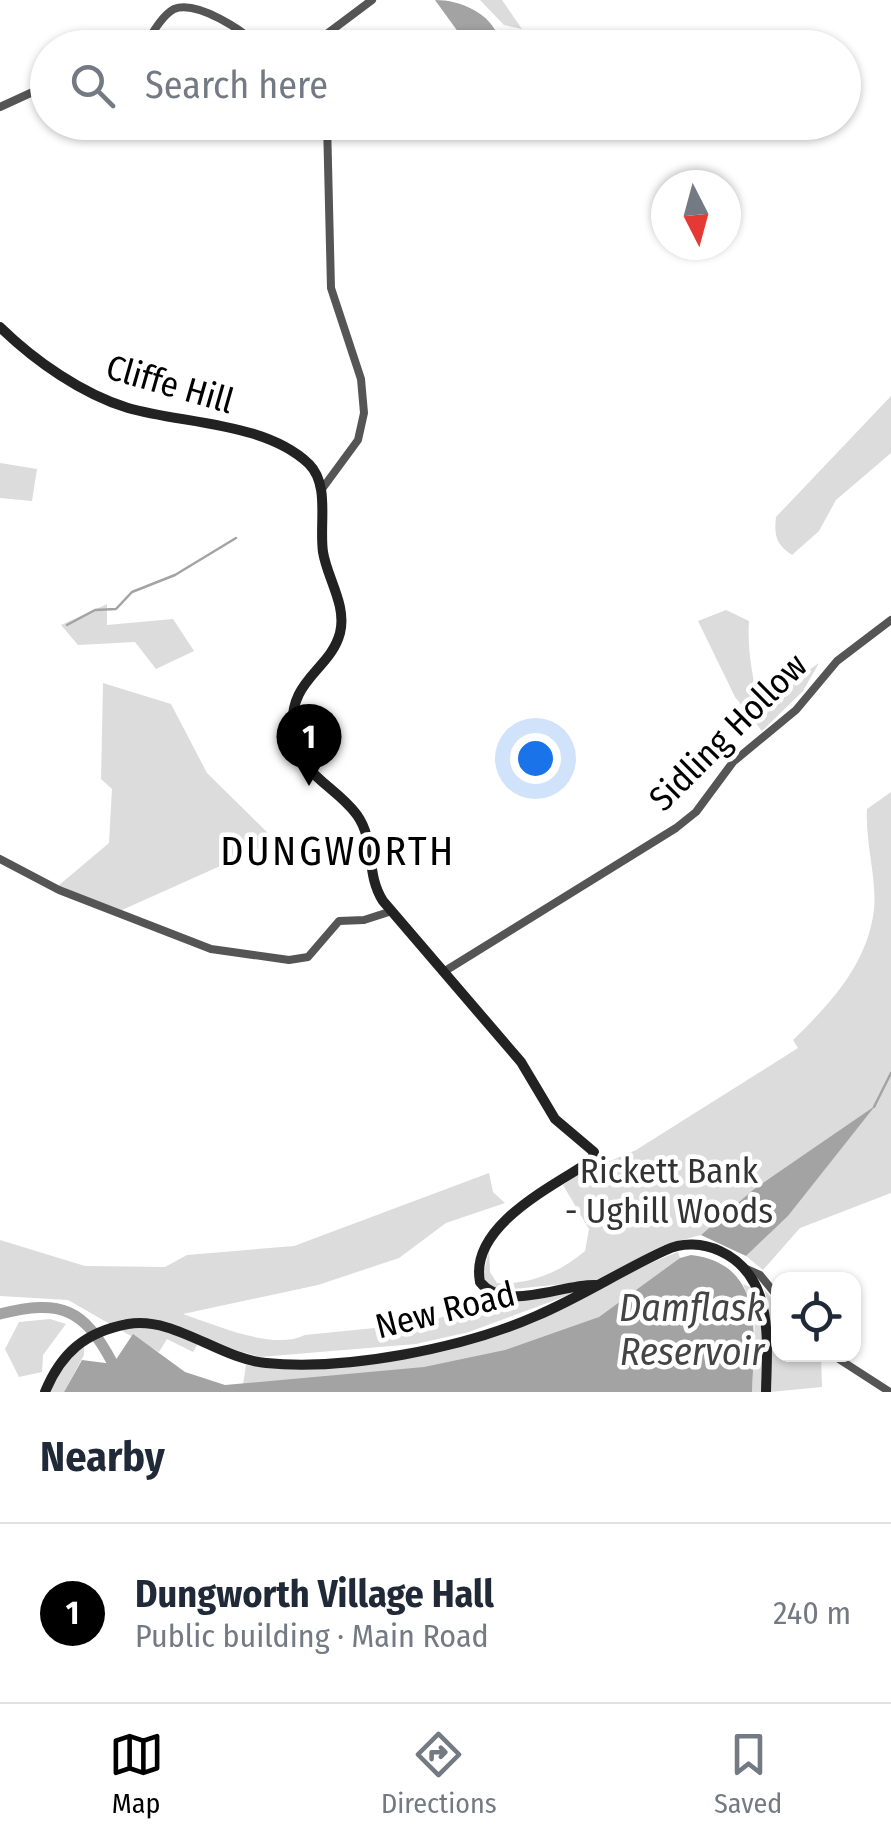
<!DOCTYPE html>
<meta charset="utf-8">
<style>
body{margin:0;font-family:"Fira Sans Condensed",sans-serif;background:#f2f2f3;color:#1f2937}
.controls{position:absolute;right:30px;bottom:30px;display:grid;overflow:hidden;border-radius:20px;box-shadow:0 2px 8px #0004}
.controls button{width:90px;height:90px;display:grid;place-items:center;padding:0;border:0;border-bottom:2px solid #e0e1e3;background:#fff;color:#1f2937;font:50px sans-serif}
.compass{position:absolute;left:651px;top:170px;width:90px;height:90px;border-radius:50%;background:#fff;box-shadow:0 2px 8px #0004;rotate:174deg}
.you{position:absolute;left:535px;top:758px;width:35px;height:35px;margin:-25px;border:8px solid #fff;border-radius:50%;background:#1a73e8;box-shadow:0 0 0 15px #1a73e833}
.badge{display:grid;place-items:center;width:65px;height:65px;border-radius:50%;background:#000;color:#fff;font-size:32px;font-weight:700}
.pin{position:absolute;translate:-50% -82px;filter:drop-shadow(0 2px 5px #0008)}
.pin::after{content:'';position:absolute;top:52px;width:35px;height:30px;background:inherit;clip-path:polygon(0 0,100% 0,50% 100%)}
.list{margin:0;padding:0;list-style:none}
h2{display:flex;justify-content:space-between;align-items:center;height:130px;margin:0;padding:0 40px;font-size:42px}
h2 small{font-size:32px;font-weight:400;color:#747a83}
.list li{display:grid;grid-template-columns:65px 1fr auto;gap:30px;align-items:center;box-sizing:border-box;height:180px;padding:0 40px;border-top:2px solid #e0e1e3}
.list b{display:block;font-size:38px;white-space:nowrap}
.list p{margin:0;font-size:32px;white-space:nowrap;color:#747a83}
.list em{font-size:32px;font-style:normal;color:#747a83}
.icon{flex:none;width:55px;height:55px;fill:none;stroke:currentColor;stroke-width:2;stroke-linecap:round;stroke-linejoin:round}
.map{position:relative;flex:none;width:891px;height:1392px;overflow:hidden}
.search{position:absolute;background:#fff;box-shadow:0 2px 8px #0004;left:30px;right:30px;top:30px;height:110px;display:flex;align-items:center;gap:25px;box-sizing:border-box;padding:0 35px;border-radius:55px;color:#747a83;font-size:38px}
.sheet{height:310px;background:#fff}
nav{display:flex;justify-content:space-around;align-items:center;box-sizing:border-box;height:140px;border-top:2px solid #e0e1e3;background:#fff;font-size:28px;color:#747a83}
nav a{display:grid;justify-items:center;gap:5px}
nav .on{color:#000}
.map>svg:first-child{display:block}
.green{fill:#dcdcdc}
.water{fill:#a3a3a3}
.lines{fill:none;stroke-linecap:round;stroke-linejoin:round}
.stream{stroke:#a3a3a3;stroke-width:2.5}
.river{stroke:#a3a3a3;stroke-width:11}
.street{stroke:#555;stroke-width:8}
.secondary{stroke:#222;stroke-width:10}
.labels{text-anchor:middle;stroke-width:9;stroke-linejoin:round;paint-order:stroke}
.street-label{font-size:35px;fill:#000;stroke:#fff}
.park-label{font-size:35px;fill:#333;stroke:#fff}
.water-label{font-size:38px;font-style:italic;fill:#444;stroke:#fff}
.quarter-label{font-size:40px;letter-spacing:2.5px;fill:#000;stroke:#fff}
</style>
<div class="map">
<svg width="891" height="1392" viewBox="0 0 891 1392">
<rect width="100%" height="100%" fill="#fff"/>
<path class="green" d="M480 0H502L522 29 504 25Z
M891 396V453L836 500 819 531 792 555C776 544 774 536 776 517Z
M0 463 37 469 32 501 0 498Z
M107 604V625L173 619 194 651 156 669 135 642 78 645 61 625Z
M726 610 749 621C747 652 753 675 758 705L819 663 803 691 762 731 735 697 698 621Z
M103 683 171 704 207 773 276 841 122 910 58 886 109 843 112 789 101 779Z
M891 792V1193L800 1228 763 1270 746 1256 788 1216 871 1110 754 1189 701 1235 664 1245 594 1281 504 1290 491 1287 483 1277 489 1250 490 1272 497 1283C530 1285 560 1272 585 1251L589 1229 563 1185 598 1160 603 1164 636 1150 798 1048 793 1040C830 1004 867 965 874 910 877 878 865 842 867 809Z
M489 1173 493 1192 505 1203 446 1223 399 1258 318 1285 183 1314C216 1325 273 1351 305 1335L424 1323 467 1309 462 1300 480 1292 497 1301 577 1292 469 1332 416 1344 260 1357 200 1340 193 1352 167 1339 159 1352 68 1300 0 1296V1240L85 1266 165 1267 187 1255 294 1246Z
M678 1252 680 1258C655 1278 628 1303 599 1317 490 1369 361 1377 243 1385L246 1365 272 1368C346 1360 425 1359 495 1337 560 1316 615 1275 678 1252Z
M743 1284 752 1288 761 1309 762 1392H752L755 1316Z
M764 1289 778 1307V1354L821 1355 822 1387 770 1392 769 1306Z
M50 1319 66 1324 43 1355 42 1372 19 1377 5 1349 19 1322Z
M84 1345V1355L64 1392H50L60 1367Z"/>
<path class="water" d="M435 0C461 0 490 13 499 38L490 47H469Z
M875 1106 788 1216 746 1256 701 1235 754 1189Z
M691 1255C766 1264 754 1336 752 1392H64L82 1360 113 1364 133 1334 185 1372 225 1385 424 1367 505 1350 599 1317 680 1258Z"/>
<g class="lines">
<path class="stream" d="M67 625 95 610 116 609 132 592 175 575 236 538
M874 1107 891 1073"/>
<path class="river" d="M0 1314C61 1299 84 1308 113 1364"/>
<path class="street" d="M143 48C151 36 161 16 174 9 197 0 245 31 260 48
M308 48 372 0
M0 107 48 85
M322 489 358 440 364 413 361 379 331 288 327 122
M0 859 59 890 211 949 289 960 308 957 339 921 364 920 392 911
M445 971 676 828 696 812 733 762 796 710 837 661 891 620
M744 1268 760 1275 778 1297
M831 1354 890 1392"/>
<path class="secondary" d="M0 327C35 361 82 394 128 408 184 424 265 422 309 464 330 485 319 524 323 552 327 578 347 605 340 633 330 671 287 679 293 733 298 775 335 785 357 815 376 842 365 873 383 901L521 1062 555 1119 594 1152 591 1161C553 1186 469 1226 480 1282 505 1313 561 1284 595 1285
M45 1392C61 1353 85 1332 128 1324 174 1316 220 1359 266 1363 346 1371 464 1348 536 1316 581 1297 622 1270 666 1250 682 1242 703 1243 720 1251 775 1276 767 1342 766 1392"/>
</g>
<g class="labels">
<g class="street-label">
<text transform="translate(170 384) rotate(16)" y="12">Cliffe Hill</text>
<text transform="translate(728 732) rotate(-45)" y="12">Sidling Hollow</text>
<text transform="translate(445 1310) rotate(-14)" y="12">New Road</text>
</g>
<g class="park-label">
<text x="669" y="1183">Rickett Bank<tspan x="669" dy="40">- Ughill Woods</tspan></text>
</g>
<g class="water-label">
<text x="692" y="1321">Damflask<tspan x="692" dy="44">Reservoir</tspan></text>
</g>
<g class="quarter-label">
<text x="338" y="865">DUNGWORTH</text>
</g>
</g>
</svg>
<div class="controls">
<button><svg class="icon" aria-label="locate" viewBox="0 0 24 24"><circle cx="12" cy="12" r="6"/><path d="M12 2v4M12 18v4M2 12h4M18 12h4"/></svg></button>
</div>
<svg class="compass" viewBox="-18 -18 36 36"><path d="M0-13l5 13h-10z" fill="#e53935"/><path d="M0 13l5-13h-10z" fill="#747a83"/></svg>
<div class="you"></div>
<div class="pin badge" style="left:309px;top:786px">1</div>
<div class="search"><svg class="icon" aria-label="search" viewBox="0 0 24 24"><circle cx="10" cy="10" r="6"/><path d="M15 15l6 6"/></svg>Search here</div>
</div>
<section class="sheet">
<h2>Nearby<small></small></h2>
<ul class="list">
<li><span class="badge">1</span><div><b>Dungworth Village Hall</b><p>Public building · Main Road</p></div><em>240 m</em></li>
</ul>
</section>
<nav>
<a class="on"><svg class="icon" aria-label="map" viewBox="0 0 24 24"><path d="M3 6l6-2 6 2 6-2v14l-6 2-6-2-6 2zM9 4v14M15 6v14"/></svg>Map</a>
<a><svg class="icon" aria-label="directions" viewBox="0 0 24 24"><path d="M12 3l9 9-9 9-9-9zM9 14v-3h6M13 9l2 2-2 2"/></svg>Directions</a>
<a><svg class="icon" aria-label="saved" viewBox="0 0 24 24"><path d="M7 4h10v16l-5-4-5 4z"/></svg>Saved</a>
</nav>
